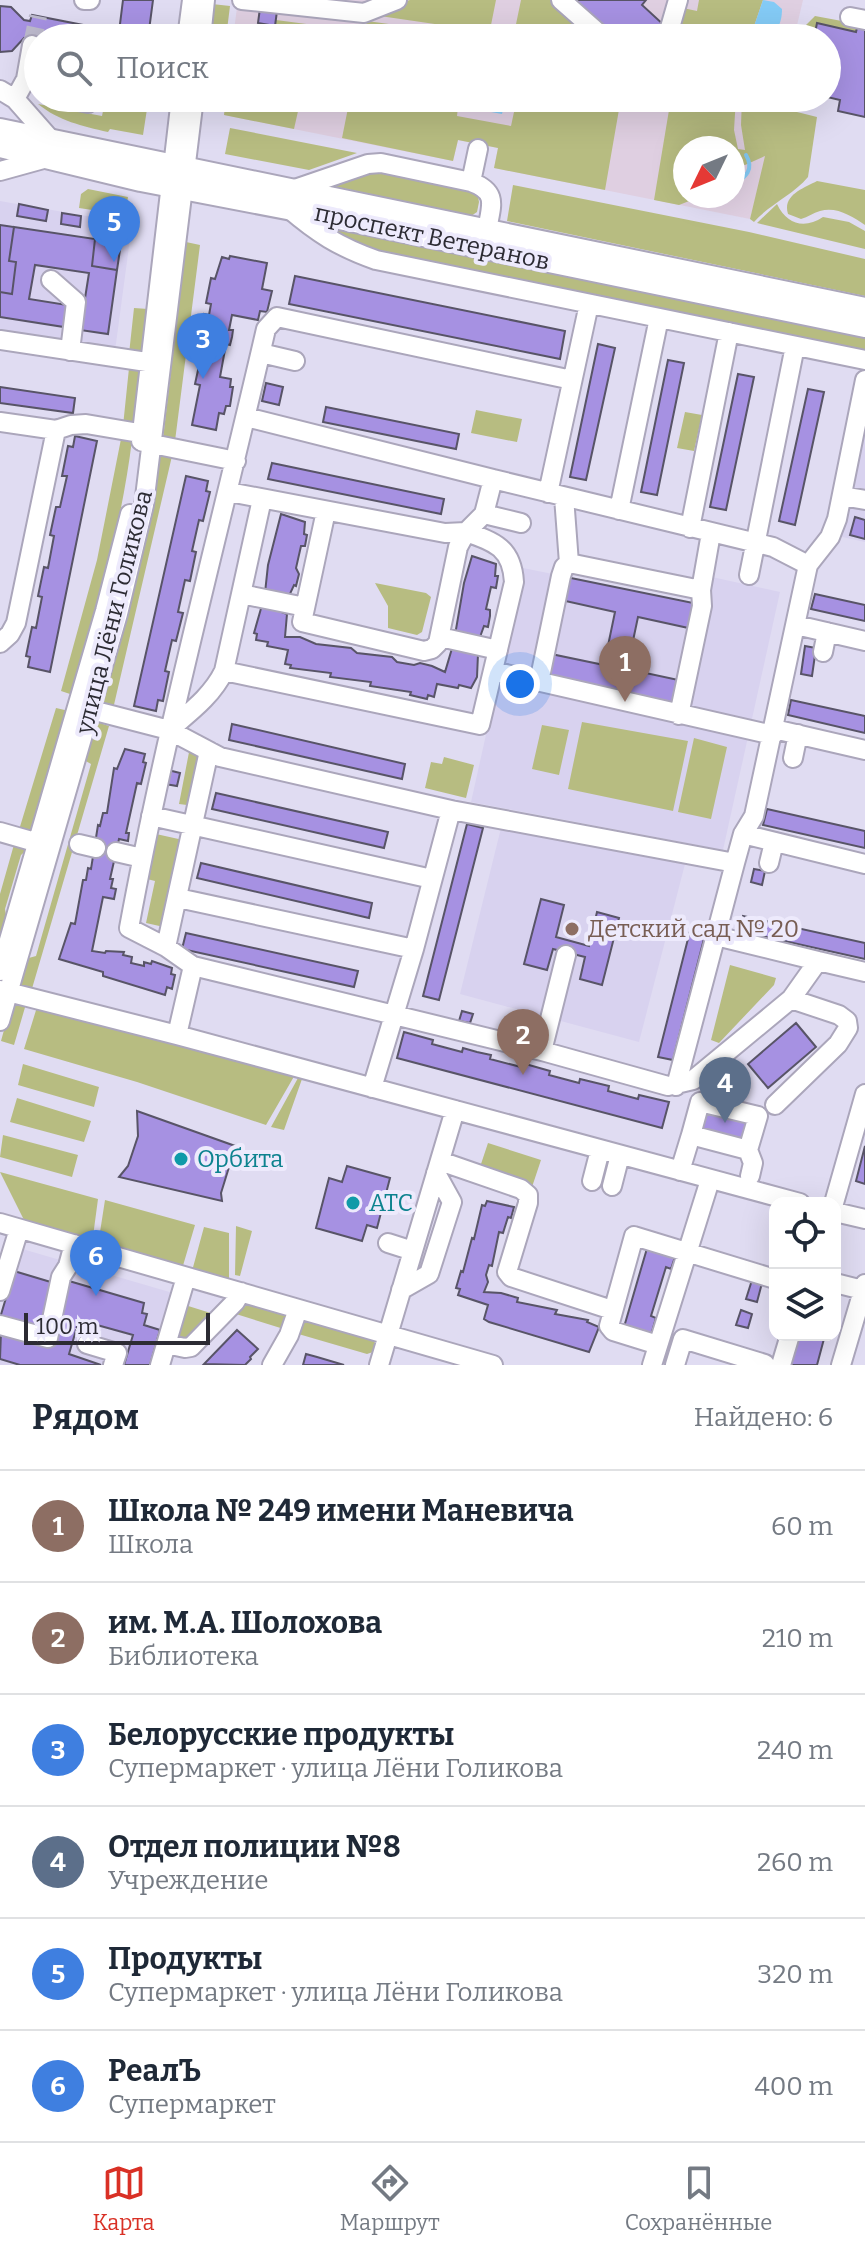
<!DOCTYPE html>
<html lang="ru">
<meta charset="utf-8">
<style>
body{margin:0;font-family:Bitter,serif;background:#f6f6f7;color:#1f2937}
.controls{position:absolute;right:24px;bottom:24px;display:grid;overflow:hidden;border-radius:16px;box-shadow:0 8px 32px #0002}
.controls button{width:72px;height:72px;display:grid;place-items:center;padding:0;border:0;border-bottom:2px solid #e0e1e3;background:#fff;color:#1f2937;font:40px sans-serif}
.compass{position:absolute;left:673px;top:136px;width:72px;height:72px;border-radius:50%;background:#fff;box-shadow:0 8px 32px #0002;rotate:227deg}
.scale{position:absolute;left:24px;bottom:20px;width:186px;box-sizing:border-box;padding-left:8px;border:4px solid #2c2b33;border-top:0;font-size:22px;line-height:28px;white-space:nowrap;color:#2c2b33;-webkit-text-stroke:6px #edeafc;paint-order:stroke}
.you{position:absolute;left:520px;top:684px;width:28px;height:28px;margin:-20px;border:6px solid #fff;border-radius:50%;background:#1a73e8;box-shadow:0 0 0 12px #1a73e833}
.badge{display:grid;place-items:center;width:52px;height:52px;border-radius:50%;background:#d93025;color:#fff;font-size:26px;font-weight:700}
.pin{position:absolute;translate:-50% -66px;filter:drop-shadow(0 2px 4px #0008)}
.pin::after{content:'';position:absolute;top:42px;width:28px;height:24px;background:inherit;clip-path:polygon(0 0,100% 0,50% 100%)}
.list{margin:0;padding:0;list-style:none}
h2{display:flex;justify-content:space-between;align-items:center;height:104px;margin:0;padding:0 32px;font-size:34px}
h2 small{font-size:26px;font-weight:400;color:#747a83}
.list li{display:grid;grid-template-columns:52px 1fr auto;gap:24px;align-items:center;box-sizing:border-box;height:112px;padding:0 32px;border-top:2px solid #e0e1e3}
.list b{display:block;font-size:30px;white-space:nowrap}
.list p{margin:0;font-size:26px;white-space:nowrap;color:#747a83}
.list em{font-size:26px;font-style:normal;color:#747a83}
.icon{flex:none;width:44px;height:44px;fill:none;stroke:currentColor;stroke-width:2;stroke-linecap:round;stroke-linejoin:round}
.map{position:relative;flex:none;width:865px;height:1365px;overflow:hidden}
.search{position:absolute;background:#fff;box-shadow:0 8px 32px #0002;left:24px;right:24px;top:24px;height:88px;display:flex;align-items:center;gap:20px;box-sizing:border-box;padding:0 28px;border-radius:44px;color:#747a83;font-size:30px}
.sheet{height:776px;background:#fff}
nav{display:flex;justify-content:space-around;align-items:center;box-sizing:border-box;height:112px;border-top:2px solid #e0e1e3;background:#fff;font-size:22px;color:#747a83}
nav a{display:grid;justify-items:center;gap:4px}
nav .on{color:#d93025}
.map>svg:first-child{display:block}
.built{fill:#d8d2ef}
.medical{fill:#dfcfe1;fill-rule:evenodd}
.green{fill:#b7bc81}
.water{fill:#84cbf6}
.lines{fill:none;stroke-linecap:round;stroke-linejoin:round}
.stream{stroke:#84cbf6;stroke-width:4}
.building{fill:#a691e2;stroke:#585467;stroke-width:2}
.minor-tunnel{stroke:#bcb9cc;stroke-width:18;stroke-dasharray:18 9;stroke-linecap:butt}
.minor-casing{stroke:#aba6bb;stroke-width:22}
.major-casing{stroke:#aba6bb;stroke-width:26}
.minor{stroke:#fff;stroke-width:18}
.major{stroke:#fff;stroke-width:22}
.education-dot{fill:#8d6e63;stroke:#edeafc;stroke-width:3}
.culture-dot{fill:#0f9aa8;stroke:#edeafc;stroke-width:3}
.labels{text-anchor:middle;stroke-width:8;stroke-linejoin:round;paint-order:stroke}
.street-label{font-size:24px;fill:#2c2b33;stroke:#edeafc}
.education-label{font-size:24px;fill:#785e54;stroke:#edeafc;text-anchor:start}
.culture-label{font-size:24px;fill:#0d838f;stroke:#edeafc;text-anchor:start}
</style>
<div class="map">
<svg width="865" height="1365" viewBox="0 0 865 1365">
<rect width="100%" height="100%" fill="#e0dcf2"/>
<path class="built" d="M0 201 132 224 115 351 0 336Z
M865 395V542L838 536Z
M523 568 706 605 712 577 780 592 723 850 471 802Z
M501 828 685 864 639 1042 460 994Z
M19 1248 190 1298 171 1365H0V1316Z"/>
<path class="medical" d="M238 0H803L794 38H233Z
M226 98H780L750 219 494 168 498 148 458 140 453 161 224 115ZM685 148H733V196H685Z"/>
<path class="green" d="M410 0H496L491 25 469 29 373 15 379 10Z
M521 0H554L598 38H527L515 29Z
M699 0H763L750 38H679L683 8 697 11Z
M212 4 230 6 226 38H208Z
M815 16 858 24 856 32 818 23 814 38H802L805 26Z
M276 20 314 25 312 38H233L235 24 274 26Z
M367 21 469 35V38H363Z
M226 98H301L294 129 224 115Z
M350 98H459L457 116 511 126 517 98H621L605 190 494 168 498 148 458 140 453 161 342 138Z
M671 98H736L734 130 738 149 745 150 741 125 742 98H774L777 107 817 117 808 177C793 195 770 204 754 222L750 219 765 156 745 165 738 163 737 177H733V148H685V196H702L679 205 654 200Z
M38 104 102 116 104 106 116 108 117 104 147 109 143 135 110 129 108 132C82 126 59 121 38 104Z
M230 128 357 153 309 170 225 154Z
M380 169 477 192 479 202 477 212 471 216 333 186 334 182Z
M817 181 865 190V225C852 216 836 206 820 211 813 213 808 217 801 219L788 214C782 195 804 188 817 181Z
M513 185 749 232 865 259V296L507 221Z
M88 189 128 197 125 215 79 208 81 194Z
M777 204C787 225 805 229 823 217L849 222 865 231V249L757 223Z
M319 224 865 333V354L379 253 348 242Z
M186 242 200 245 175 441 163 439Z
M134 308 148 309 142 356 129 354Z
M129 368 141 370 135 427 123 426Z
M476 410 522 419 517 442 471 433Z
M685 412 702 415 694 451 677 448Z
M121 439 132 440C121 528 97 611 73 695L61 691 97 560Z
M160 454 172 456 113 709 99 706 152 506Z
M375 583 426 593 431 597 422 632 417 635 388 628V606Z
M56 708 69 711 32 834 19 830Z
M94 721 109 726 31 992 21 987 19 981 25 959 36 956 91 764 84 760Z
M582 722 688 741 673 811 568 789Z
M542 725 569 730 559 775 532 769Z
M694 738 727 747 711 819 678 812Z
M190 747 201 755 192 811 185 817 187 805 179 804Z
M444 757 474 765 466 798 425 788 431 762 442 764Z
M156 834 183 840 164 927 146 923 155 881 147 879Z
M15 841 28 849 21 855 5 909 7 921 0 945V894Z
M730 965 776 978 774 985 719 1043 711 1040Z
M17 1003 26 1004 14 1045 1 1041 9 1012Z
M37 1007 296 1073 266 1125 137 1082 24 1049Z
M23 1064 99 1087 94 1107 18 1085Z
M298 1078 302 1079 284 1130 271 1127Z
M17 1098 91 1121 84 1142 10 1122Z
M3 1135 78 1155 72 1177 0 1157Z
M488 1143 541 1160 532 1187 479 1170Z
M0 1172 98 1199 92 1244 27 1226Z
M105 1200 195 1225 182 1269 98 1245Z
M236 1226 252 1231 240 1276 235 1275Z
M204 1227 229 1233V1282L192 1271Z
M249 1303 286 1313 289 1317 287 1330 236 1314Z
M185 1305 217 1315 191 1343 174 1342Z
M306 1319 373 1339 375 1343 373 1352 367 1354 295 1333Z"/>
<path class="water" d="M763 0 774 2 782 9C782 32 770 38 750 38Z
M471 98H506L502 114 469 108Z"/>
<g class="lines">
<path class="stream" d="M733 186C745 177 755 170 746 155
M709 205 715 196"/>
</g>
<path class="building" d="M123 0H153L148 38H38V46L24 38 12 51 0 52V6L11 7 24 20 30 21 32 15 119 32Z
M573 0H646L642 5 666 27 656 38H615Z
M260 8 277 11 275 26 258 23Z
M817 23 856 32 858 24 865 26V117L838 111 840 100 827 97V38H814Z
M19 204 48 210 46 221 17 216Z
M62 213 81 216 80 227 61 224Z
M106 223 116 225 115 235 105 234Z
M0 225 14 227 9 261 16 262 12 294 0 292Z
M14 227 95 239 92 266 117 270 108 334 80 330 89 273 35 265 29 299 67 305 64 327 0 317V292L12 294 16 262 9 261Z
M95 239 121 243 117 270 92 266Z
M230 256 267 263 262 289 272 291 267 312 260 311 258 320 232 315 229 330H233L232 337 230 345 226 344 220 377 231 379 230 387H233L230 406H226L224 414 219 413 216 430 192 425 200 385 195 384 200 361 195 360 204 314 209 315 211 304 206 303 211 278 215 279 222 257 229 259Z
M295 276 565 331 560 359 289 304Z
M598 344 615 348 586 480 570 477Z
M668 360 684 363 657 495 641 492Z
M738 374 754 377 726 510 710 507Z
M266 383 283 387 279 405 262 401Z
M0 387 75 398 73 413 0 403Z
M808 389 824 392 795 525 779 521Z
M326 407 459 434 456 449 323 422Z
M75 436 97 441 50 672 28 667 30 657 26 656 32 627 36 628 42 597 38 596 44 567 48 568 54 536 50 535 56 507H60L67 476H62L68 446 73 447Z
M272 463 444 499 441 514 268 479Z
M186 476 208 481 206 491 210 492 203 521 199 520 192 551 196 552 190 581 185 580 178 612 183 613 176 641 172 640 165 671 169 672 163 701 158 700 156 711 134 706Z
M281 514 305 522 304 534 307 535 305 546H301L296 568 299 574 296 586 294 585 289 596 265 593 268 565Z
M855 517 865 520V539L850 535Z
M472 556 496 564 495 576H498L496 588 491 587 486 609 490 610V616L488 627 484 626 480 637 455 635 464 583Z
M566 577 698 604 693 629 638 617 627 669 683 681 678 704 546 678 551 654 604 665 615 612 561 600Z
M815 594 865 605V621L811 609Z
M262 605 287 614 285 637H300L316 644 351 648 357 653 392 657 397 662 414 665 420 663 432 666 445 672 453 645 478 654 477 677 471 688 459 685 458 688 437 684 434 697 428 695 427 699 410 695 411 692 370 686 371 682 330 677 331 673 290 668 291 665 285 664 288 650 267 646 268 642 256 640 257 634 254 633Z
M805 646 816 648 812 676 801 674Z
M791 700 865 716V733L788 715Z
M232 724 405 764 402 779 229 740Z
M125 749 145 754 143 762 146 763 141 784 137 783 126 833H129L128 841 119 839 110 879H113L111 888 116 889 114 899 103 897 92 951 105 953 106 951 124 952 123 955 132 957 131 963 144 966V962L151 964 152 961 172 968 171 974 175 975 172 989 167 987 165 995 103 976V972L59 959 71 923 75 924 83 880H86L88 868 91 869 98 825 100 826 103 813H107L114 768 117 769Z
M168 770 180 773 177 786 165 784Z
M216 793 388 832 384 848 212 809Z
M767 809 865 831V848L763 825Z
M467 824 483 828 439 1000 423 996Z
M201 863 372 903 369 918 197 878Z
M754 869 765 871 762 885 751 882Z
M541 899 564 905 556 937 589 946 597 912 619 918 602 985 580 979 585 957 553 949 547 970 524 964Z
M743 916 865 943V959L740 931Z
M691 927 706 931 673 1060 658 1057Z
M186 933 358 971 354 987 182 949Z
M462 1011 473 1014 470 1023 459 1021Z
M796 1023 816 1047 768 1088 748 1064Z
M404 1032 433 1040 432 1044 462 1052 463 1048 477 1052 491 1055 490 1059 521 1067 522 1063 550 1071 549 1075 579 1083 580 1079 609 1086 608 1091 638 1099 639 1095 669 1102 662 1128 397 1058Z
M704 1106 752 1118 746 1141 698 1128Z
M137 1111 238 1147 237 1152 234 1151 221 1193 222 1201 119 1177 128 1166 138 1136Z
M865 1146V1184L856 1181Z
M347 1166 390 1178 377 1228 367 1225 362 1241 316 1228 329 1178 342 1182Z
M487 1201 514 1207 511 1218 508 1217 503 1233 499 1232 492 1266 489 1265 486 1275 488 1282 484 1292 501 1293 518 1298 517 1302 557 1310 555 1314 588 1320 587 1322 599 1327 589 1352 489 1322 484 1319 488 1305 458 1295 460 1289 456 1288 461 1271 463 1272 472 1238 474 1239 482 1205 485 1206Z
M648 1245 676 1254 671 1269 666 1267 651 1316 656 1318 651 1335 624 1327Z
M14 1271 54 1283 45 1332 0 1318Z
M752 1280 762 1283 757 1302 746 1299Z
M69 1281 144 1303 142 1313 147 1314 144 1325 160 1330 150 1365H124L133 1335 79 1320 69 1354 101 1365H20L0 1359 1 1332 51 1345Z
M741 1310 752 1314 748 1328 736 1325Z
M237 1330 258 1349 250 1357 251 1359 245 1365 204 1364Z
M797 1335H825L817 1365H789Z
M306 1354 317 1357 344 1365H303Z"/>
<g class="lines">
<path class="minor-tunnel" d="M105 38 107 29
M32 45 38 16"/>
<defs>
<path id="minor" d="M84 0H90
M242 0 364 13 397 0
M561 0 604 38
M850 17 865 20
M187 38 192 0
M201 38 205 0
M667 38 678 0
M0 90 15 99 52 141
M64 98 88 103 94 98
M15 99 26 79 32 45
M0 171 47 158
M471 182 478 149
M292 190 368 164 381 163 471 182C499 192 491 206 487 230
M288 208C317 233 339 247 376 260L865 360
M51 280 76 302 70 351
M0 340 160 364
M261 353 295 361
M246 417 493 479
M0 422 56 430 71 425 86 424 151 435
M141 441 181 98
M143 442 236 461
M229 492 445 533 466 532 484 514 493 479 773 547 808 565
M548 493 589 304
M842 496 865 500
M619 510 659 318
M484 514 521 523
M690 528 729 332
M569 563 701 590
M749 575 795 346
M241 594 305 607
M796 625 865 641
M440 637 498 650
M0 643 10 634 16 623 56 430
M823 652 827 632
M224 671 262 499
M493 671 773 735
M539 682 561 576 564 567 569 563 564 497
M80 707 169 730 220 757 451 810 735 863
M679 715 702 606 701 590 711 533
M774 729 865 750
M169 730C190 712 212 696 224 671L480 725 514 582C512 548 495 542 466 532L458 547 438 643 432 649 424 651 302 622 326 511
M793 758 798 734
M151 816 432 879
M0 832 49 846
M743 834 865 864
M79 844 96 848
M116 852 142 858
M769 863 774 842
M178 898 414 949
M716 936 818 961
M166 947 129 928C166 727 220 529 266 329L277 317 572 380
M193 966 542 1051 668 1086 693 1080 791 999 818 961 865 972
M0 971 105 611 130 514
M0 990 177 1035 800 1203
M0 1021 118 614 144 505 194 98
M177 1035 193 966 166 947 209 751
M542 1051 566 955
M676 1086 735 863 743 834 754 816 808 565 830 537 837 519 865 380
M372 1088 414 949 451 810
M775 1105 838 1044 848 1028 847 1021 839 1015 791 999
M748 1150 753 1163 750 1176
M440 1161 521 1189 528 1195V1203L507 1272 511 1277 612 1310
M680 1171 691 1135 748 1150 758 1116 700 1102 691 1135
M592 1181 600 1150
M612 1186 620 1155
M834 1203 865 1094
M835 1212 865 1219
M0 1223 493 1365
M388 1243 413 1251
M835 1283 863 1290 865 1288
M401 1290 429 1274 452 1202 436 1173
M0 1291 19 1229
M0 1325 48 1338 61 1277 68 1266 74 1244
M87 1344 117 1353 113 1365
M166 1344 185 1348 191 1347 235 1302 241 1292
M658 1345 613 1331 609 1326 634 1236 775 1279
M160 1365 186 1277
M272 1365 289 1335 298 1309
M379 1365 455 1110
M652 1365 710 1180
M675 1365 683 1339 765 1364
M781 1365 790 1335
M841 1365 865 1284"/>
<path id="major" d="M0 130 865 309
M0 146 141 180 360 222 865 326"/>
</defs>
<use href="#minor" class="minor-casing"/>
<use href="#major" class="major-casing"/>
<use href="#minor" class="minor"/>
<use href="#major" class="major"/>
</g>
<circle class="education-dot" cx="572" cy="929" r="8"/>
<g class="culture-dot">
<circle cx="181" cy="1159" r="8"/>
<circle cx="353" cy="1203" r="8"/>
</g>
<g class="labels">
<g class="street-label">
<text transform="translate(432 237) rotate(12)" y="8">проспект Ветеранов</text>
<text transform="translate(114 612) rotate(-76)" y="8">улица Лёни Голикова</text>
</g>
<g class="education-label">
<text x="588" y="937">Детский сад № 20</text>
</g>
<g class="culture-label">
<text x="197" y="1167">Орбита</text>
<text x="369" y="1211">АТС</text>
</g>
</g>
</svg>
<div class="controls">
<button><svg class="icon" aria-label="locate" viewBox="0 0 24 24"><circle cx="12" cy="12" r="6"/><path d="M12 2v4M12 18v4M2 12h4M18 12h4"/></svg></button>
<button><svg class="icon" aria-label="layers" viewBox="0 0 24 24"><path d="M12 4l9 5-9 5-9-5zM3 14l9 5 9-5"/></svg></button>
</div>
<svg class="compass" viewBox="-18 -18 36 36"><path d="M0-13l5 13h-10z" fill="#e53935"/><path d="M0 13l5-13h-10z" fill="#747a83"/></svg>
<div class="scale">100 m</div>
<div class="you"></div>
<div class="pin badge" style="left:625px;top:702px;background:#8d6e63">1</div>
<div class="pin badge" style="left:523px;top:1075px;background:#8d6e63">2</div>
<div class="pin badge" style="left:203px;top:379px;background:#3f7fe0">3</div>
<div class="pin badge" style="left:725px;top:1123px;background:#5c6f8a">4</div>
<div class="pin badge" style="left:114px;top:262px;background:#3f7fe0">5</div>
<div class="pin badge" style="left:96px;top:1296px;background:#3f7fe0">6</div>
<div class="search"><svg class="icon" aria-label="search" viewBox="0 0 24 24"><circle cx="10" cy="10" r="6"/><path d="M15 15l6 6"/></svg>Поиск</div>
</div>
<section class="sheet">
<h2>Рядом<small>Найдено: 6</small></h2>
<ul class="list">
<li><span class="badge" style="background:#8d6e63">1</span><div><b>Школа № 249 имени Маневича</b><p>Школа</p></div><em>60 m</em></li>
<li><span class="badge" style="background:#8d6e63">2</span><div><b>им. М.А. Шолохова</b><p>Библиотека</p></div><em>210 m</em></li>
<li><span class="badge" style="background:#3f7fe0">3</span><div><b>Белорусские продукты</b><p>Супермаркет · улица Лёни Голикова</p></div><em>240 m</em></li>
<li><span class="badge" style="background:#5c6f8a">4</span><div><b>Отдел полиции №8</b><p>Учреждение</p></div><em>260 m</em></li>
<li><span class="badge" style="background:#3f7fe0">5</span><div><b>Продукты</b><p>Супермаркет · улица Лёни Голикова</p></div><em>320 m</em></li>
<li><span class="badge" style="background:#3f7fe0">6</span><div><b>РеалЪ</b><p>Супермаркет</p></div><em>400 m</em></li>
</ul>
</section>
<nav>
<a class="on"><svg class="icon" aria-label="map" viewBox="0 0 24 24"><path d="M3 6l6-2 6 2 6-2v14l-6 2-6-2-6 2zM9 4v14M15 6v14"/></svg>Карта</a>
<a><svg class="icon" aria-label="directions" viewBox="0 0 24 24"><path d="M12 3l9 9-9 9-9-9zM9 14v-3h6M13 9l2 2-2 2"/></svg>Маршрут</a>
<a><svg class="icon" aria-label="saved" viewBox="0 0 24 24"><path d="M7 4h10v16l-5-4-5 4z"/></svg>Сохранённые</a>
</nav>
